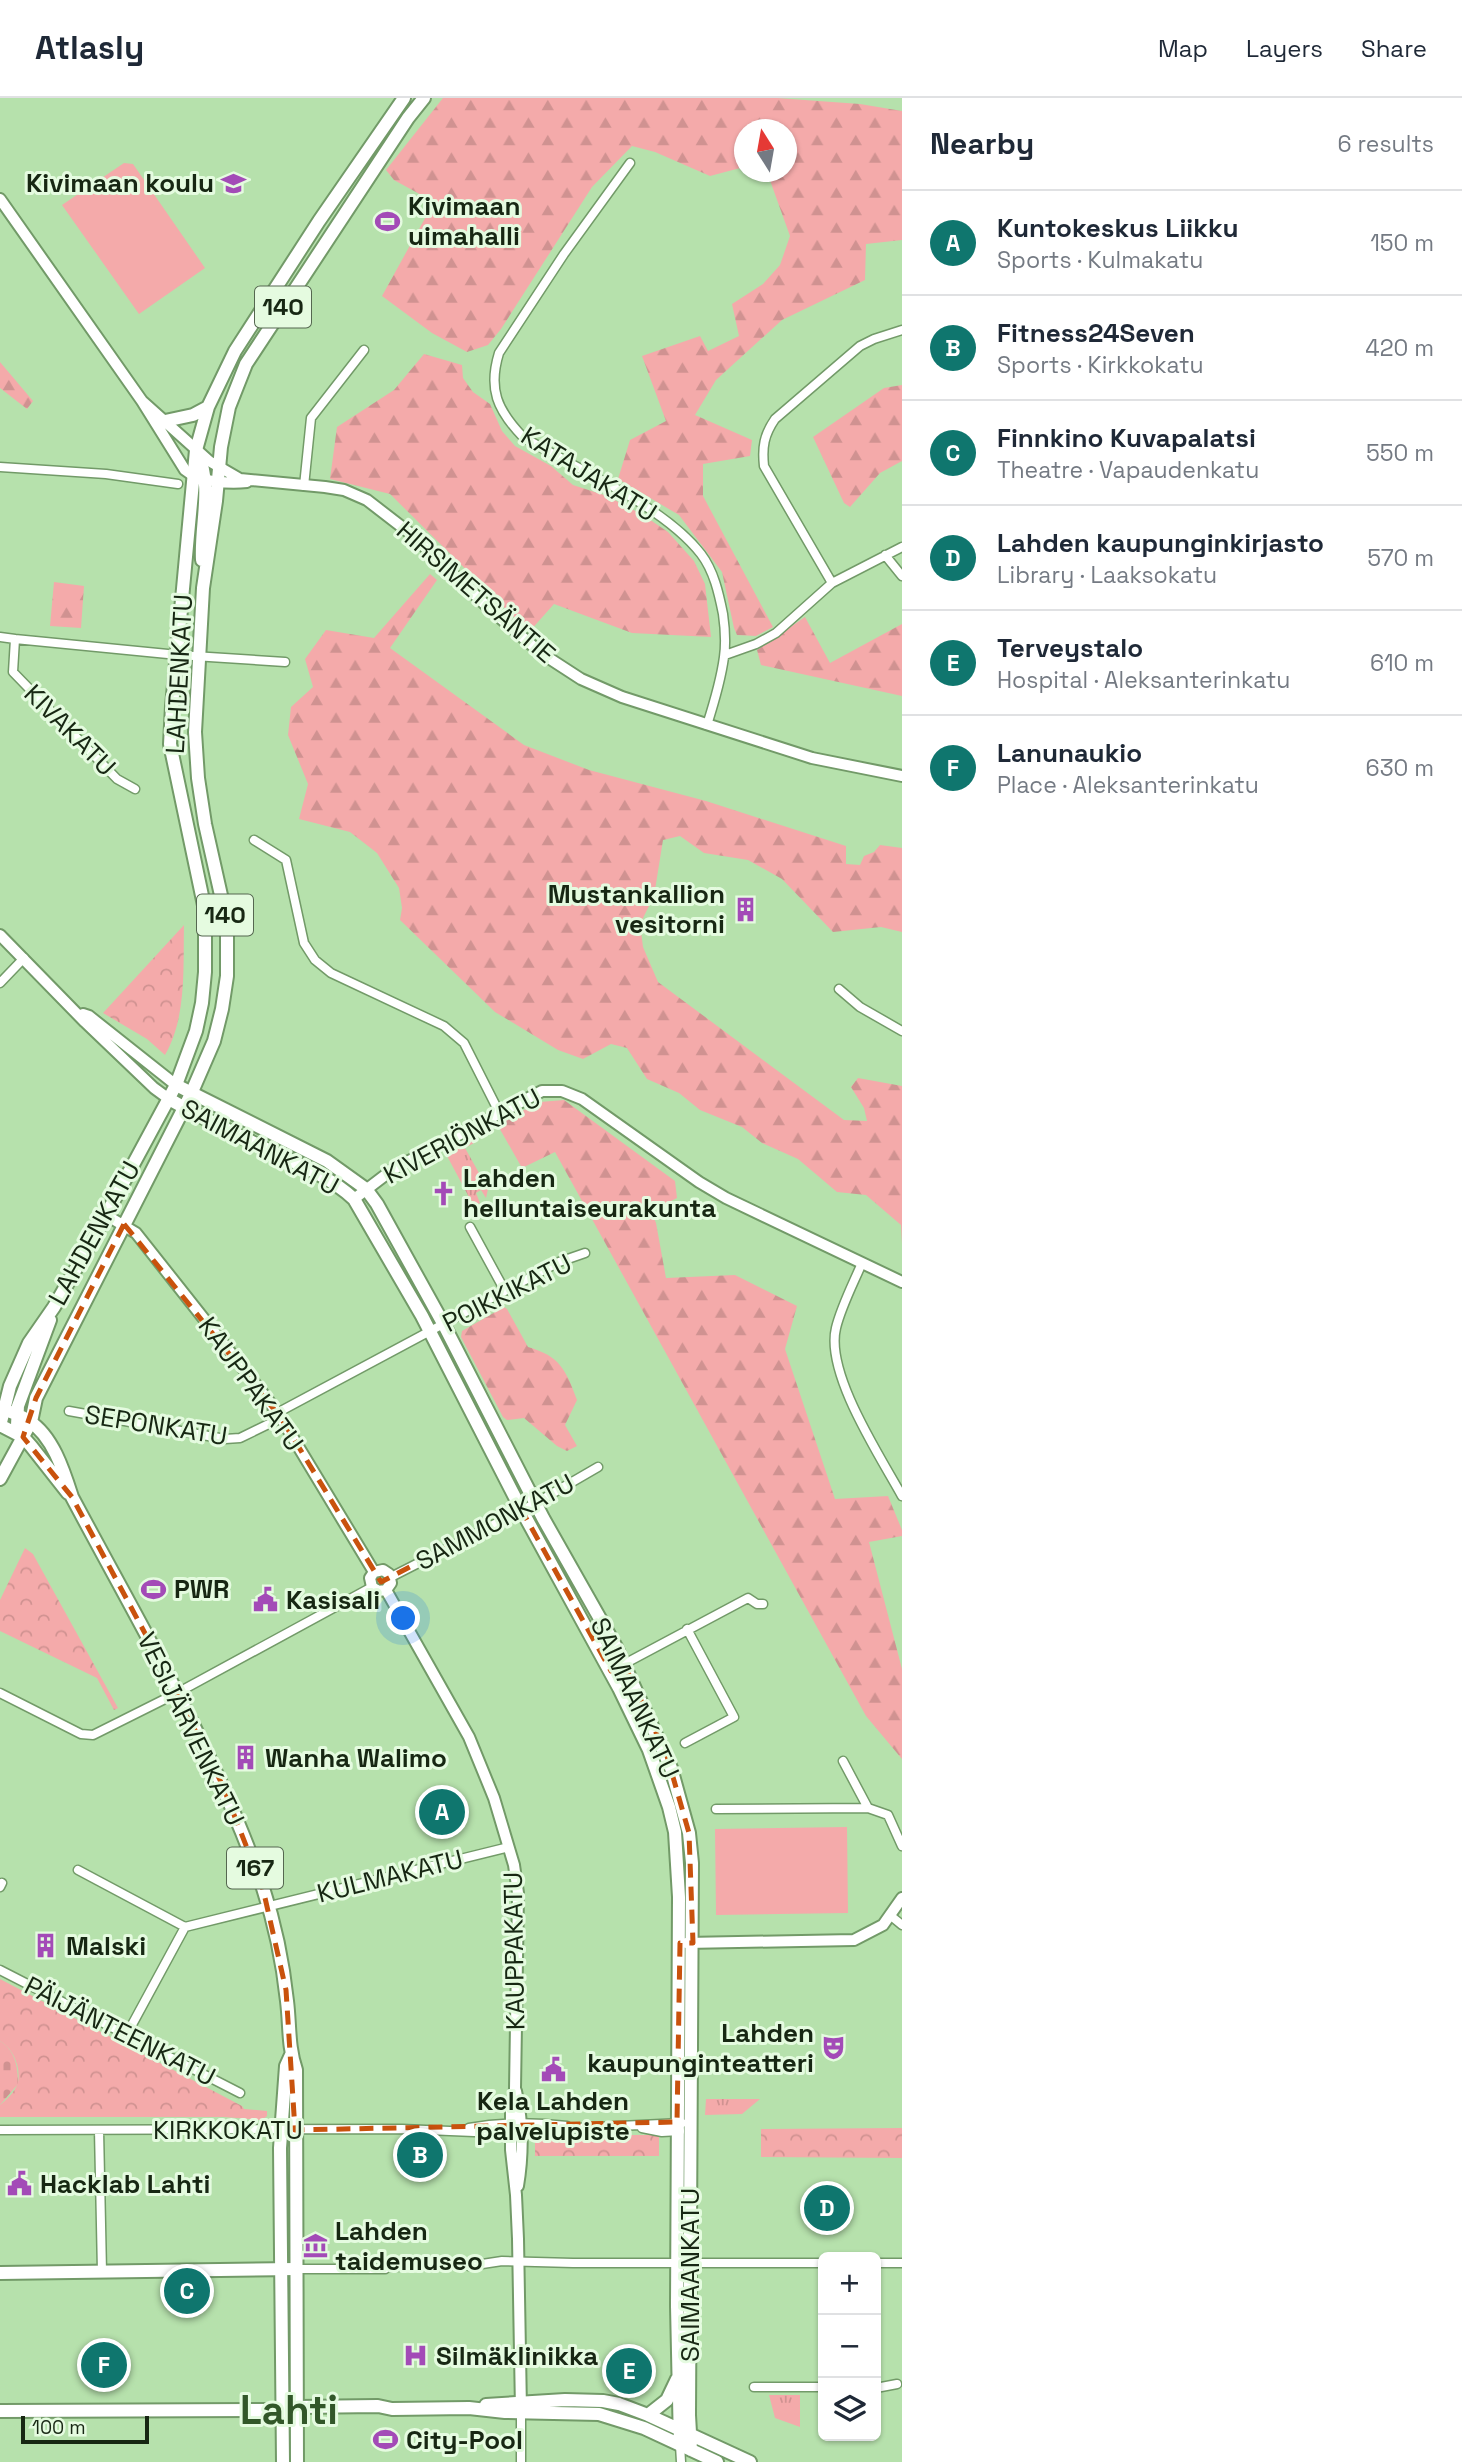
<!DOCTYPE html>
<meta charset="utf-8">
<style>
body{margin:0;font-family:"Space Grotesk",sans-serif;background:#f2f2f3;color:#1f2937}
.controls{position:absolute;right:21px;bottom:21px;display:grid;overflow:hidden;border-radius:10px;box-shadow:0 2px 5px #0004}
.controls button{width:63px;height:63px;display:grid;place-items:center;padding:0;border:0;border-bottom:2px solid #e0e1e3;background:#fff;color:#1f2937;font:35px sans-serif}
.compass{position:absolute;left:734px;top:21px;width:63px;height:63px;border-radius:50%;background:#fff;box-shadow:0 2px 5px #0004;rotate:349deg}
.scale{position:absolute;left:21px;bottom:18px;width:128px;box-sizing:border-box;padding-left:7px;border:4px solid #172713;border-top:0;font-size:19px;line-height:24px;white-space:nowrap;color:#172713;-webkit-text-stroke:5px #e5fbe0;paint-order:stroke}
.you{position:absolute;left:404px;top:1521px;width:24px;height:24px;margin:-18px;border:5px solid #fff;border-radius:50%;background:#1a73e8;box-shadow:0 0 0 10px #1a73e833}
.badge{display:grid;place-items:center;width:46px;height:46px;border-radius:50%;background:#0f766e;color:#fff;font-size:23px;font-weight:700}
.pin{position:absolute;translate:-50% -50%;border:4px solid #fff;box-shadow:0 2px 7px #0006}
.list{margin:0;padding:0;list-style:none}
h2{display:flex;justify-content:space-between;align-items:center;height:91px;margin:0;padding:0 28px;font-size:30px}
h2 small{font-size:23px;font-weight:400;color:#747a83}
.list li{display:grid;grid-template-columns:46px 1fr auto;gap:21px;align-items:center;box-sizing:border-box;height:105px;padding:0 28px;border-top:2px solid #e0e1e3}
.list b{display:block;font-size:26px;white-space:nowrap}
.list p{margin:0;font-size:23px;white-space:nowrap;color:#747a83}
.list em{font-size:23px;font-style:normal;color:#747a83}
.icon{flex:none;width:38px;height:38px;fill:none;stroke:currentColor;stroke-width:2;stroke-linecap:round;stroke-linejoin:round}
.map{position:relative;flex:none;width:902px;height:2364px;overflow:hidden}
header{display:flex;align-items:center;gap:42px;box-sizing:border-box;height:98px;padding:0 35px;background:#fff;border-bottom:2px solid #e0e1e3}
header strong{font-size:33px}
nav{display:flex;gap:38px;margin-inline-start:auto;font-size:24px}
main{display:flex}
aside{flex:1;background:#fff}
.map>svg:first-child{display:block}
.grass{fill:url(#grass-tufts)}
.forest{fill:url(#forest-firs)}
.cemetery{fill:url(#cemetery-stones)}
.park{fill:url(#park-crowns)}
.garden{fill:#f4aaaa}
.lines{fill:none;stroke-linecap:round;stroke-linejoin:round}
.minor-tunnel{stroke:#96bc8d;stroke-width:8;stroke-dasharray:8 4;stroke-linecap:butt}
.minor-casing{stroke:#729a68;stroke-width:11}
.tertiary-casing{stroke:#729a68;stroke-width:14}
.secondary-casing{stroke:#729a68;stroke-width:16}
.primary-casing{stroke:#729a68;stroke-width:16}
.minor{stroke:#fff;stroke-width:8}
.tertiary{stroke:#fff;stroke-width:10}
.secondary{stroke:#fff;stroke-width:12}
.primary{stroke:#fff;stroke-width:12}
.marked{fill:none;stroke:#c9520d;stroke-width:5;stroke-dasharray:14 9;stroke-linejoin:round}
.labels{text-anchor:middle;stroke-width:6;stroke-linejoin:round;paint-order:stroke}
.shield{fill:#e5fbe0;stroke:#556750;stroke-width:2}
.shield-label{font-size:24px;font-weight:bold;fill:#172713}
.poi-label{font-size:26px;font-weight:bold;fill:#172713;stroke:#e5fbe0;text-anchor:start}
.street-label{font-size:26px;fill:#172713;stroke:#e5fbe0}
.town-label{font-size:40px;font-weight:bold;fill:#325729;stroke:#e5fbe0}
</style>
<header>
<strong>Atlasly</strong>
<nav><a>Map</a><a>Layers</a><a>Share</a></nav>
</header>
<main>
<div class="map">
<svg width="902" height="2364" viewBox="0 0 902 2364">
<defs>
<pattern id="grass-tufts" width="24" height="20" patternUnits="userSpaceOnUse" patternTransform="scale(1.75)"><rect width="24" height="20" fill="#f4aaaa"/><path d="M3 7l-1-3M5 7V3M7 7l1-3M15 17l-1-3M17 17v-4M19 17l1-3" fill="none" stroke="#d09291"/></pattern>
<pattern id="forest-firs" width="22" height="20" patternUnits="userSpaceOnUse" patternTransform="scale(1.75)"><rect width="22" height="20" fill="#f4aaaa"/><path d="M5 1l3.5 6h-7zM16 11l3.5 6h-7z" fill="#d09291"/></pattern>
<pattern id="cemetery-stones" width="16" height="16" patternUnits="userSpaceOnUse" patternTransform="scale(1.75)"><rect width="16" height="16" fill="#f4aaaa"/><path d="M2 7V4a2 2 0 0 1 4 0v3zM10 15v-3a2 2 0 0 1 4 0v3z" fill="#d09291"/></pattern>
<pattern id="park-crowns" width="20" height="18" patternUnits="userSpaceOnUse" patternTransform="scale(1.75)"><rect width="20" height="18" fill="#f4aaaa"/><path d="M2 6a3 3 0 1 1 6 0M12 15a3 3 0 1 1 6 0" fill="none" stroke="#d09291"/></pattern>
</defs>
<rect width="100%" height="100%" fill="#b6e1ac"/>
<path class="grass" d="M473 1042 474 1045 465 1050 488 1091 486 1100 481 1092 476 1095 480 1105 476 1107 470 1101 446 1056Z
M706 2001H760L742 2016 705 2017Z
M769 2297H800V2329L775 2320Z"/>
<path class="forest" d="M443 0H777L860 6 902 13V142L866 146 865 182 782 222 716 282 695 317 752 342 750 358 703 366V398L773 529 756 538 737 537 734 530 722 474 679 417 618 381 630 342 666 323 642 258 700 238 708 253 739 238 732 206 763 186 780 167 790 138 767 74H786V32H744V69L710 78 655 54 632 48 592 89 501 231 488 247 467 254 432 235 382 198 434 104 394 82 386 72Z
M424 256 462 267 463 280 473 294 490 306 502 333 515 348 551 368 573 387 607 398 643 417 668 434 694 463 705 486 711 539 632 535 554 506 529 534 390 396 330 381 337 329 394 292Z
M0 264 33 303 27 311 0 290Z
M902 287V363L880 375 850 409 844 405 813 339 884 290Z
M430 476 437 482 390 550 524 647 589 672 706 703 846 748V766L860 767 864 758 874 754 880 747 902 750V834L881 829 833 834 782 781 748 762 704 755 680 738 663 742 654 798 640 826 643 849 658 884 844 1022 867 1023 864 1010 851 989 858 980 902 988V1146L901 1127 866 1097 837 1094 798 1061 762 1045 742 1029 700 1012 679 995 647 981 627 950 611 946 583 961 558 952 495 914 400 822 402 810 399 790 377 755 350 734 299 721 308 686 288 637 291 609 313 589 305 561 326 532 374 540Z
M54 484 84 488 81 530 50 528Z
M805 519 830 565 902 526V598L761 567 757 552Z
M564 1002 675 1083 677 1100 651 1113 656 1125 666 1180 735 1177 797 1208 785 1251 835 1401 888 1398 902 1432V1438L869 1444 902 1571V1661L866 1618 555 1054 522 1070 497 1026 540 1004Z
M504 1209 507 1211 528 1249C560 1258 566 1272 577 1302L565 1327 577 1348 567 1353 557 1348 524 1320 507 1322 503 1319 461 1239 462 1233Z"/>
<path class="cemetery" d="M0 1943C15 1952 18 1969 18 1986L0 2007Z"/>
<path class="park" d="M184 827C183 869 187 919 165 957L147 941 103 915Z
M25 1450 33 1456 118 1610 114 1612 97 1580 0 1533V1502Z
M0 1881 242 2008 244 2011 267 2013V2018L262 2022 224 2019H0V2007C7 2001 16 1993 18 1984 21 1969 13 1950 0 1943Z
M902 2030V2060L761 2059V2031Z
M535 2037H659V2058H535Z"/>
<path class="garden" d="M124 65 133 66 205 170 139 216 62 107Z
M847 1729 848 1815 716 1817 715 1731Z"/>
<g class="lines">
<path class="minor-tunnel" d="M385 2171 469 2168"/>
<defs>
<path id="minor" d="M630 65 564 156 499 255C488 291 497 312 523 339 576 371 663 407 701 456 714 473 719 496 723 516 725 530 726 545 724 559 721 582 714 605 707 627
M0 369 106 376 178 386
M304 388 311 320 364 252
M885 457 902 478
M832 485 764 368C762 349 764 337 775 321L860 248 874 241 902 232
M0 539 15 541 13 574 117 681 135 691
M15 541 178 557 285 564
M725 557 756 546 776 535 832 485 902 449
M254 742 286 762 304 845 315 862 331 875 444 928 464 945 499 1014
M0 885 24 860
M839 891 860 909 902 933
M470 1129 505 1193
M862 1165C853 1186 841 1209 836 1230 825 1275 880 1358 902 1398
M69 1313 225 1341 240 1340 281 1320
M277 1315 559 1164 585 1155
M391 1479 536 1405 598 1369
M611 1573 748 1500 757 1506H763
M0 1595 81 1636 93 1637 177 1595 372 1489
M685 1645 734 1619 687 1531
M843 1663 868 1710
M716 1711 868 1710 888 1717 902 1748
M78 1772 185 1829
M0 1789 2 1785
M891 1818 902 1827
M0 1872 240 1995
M127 1936 185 1829 509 1749
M469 2030C502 2024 533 2024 567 2028
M642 2030 662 2034 680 2033
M0 2032 402 2031 520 2036 577 2030 682 2025
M99 2032 102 2174
M876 2165H902
M469 2168 502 2163 573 2165H823
M296 2171H385
M754 2289H823
M876 2290 897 2286
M680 2347 681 2364
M521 2364V2315"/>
<path id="tertiary" d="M0 101 142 303 185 372C199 384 229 386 247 384
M142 303 209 363 240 381 325 389 344 392 367 402 411 436 491 512 541 555 581 581 622 599 812 660 902 678
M0 837 85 924 154 990 169 1001
M83 916 89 918 176 987
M354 1101 392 1072 542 993H562L582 1001 699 1084 726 1100 902 1184
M106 1117 136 1135 268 1302 281 1320 374 1474
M374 1474 383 1472 389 1476 391 1485 386 1492
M374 1474 370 1480 372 1489 378 1493 386 1492
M386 1492 469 1639 494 1700 514 1767 518 1795 515 1991 511 2010V2052L516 2097 518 2141 521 2312
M686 1845 854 1842 883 1827 902 1800
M516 1993C523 2024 523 2058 518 2088"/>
<path id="secondary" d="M176 987 327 1063 366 1091 377 1106 444 1227 543 1420 616 1549 671 1670 689 1735 692 1765 689 2317 691 2352
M169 1001C202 1020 236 1036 270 1053 300 1067 330 1079 354 1101L422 1218 521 1411 619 1590 649 1652 669 1709 675 1734 679 1799 677 2208 680 2347
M0 2175 296 2171
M486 2307 565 2302 603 2303 619 2306 648 2317 750 2364
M0 2313 282 2312 297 2309 378 2308 392 2311 469 2310 505 2314 599 2316 644 2330 717 2364
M648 2317 667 2302 677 2281"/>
<path id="primary" d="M165 323 193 317 208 309
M198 356C213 390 200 426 202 462
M4 1311C12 1315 22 1318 29 1323 53 1338 64 1374 72 1399 140 1527 215 1652 263 1790 275 1826 283 1866 287 1903 290 1927 288 1949 296 1972L297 2364
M0 1327 23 1339 31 1348 68 1395
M0 1328 10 1288 29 1245 54 1209 93 1141 176 987 196 933 202 905 205 874V812L170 646 172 608 196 352 208 309 235 253 319 123 404 0
M23 1339 17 1327 18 1308 50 1222
M0 1381 31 1324 36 1300 191 996 214 943 222 911 227 878V824L205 726 198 680 195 634 203 490 216 403 221 349 229 309 246 266 408 20 424 0
M283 2364 280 2050 286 1968 291 1957"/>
</defs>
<use href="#minor" class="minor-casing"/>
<use href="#tertiary" class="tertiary-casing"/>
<use href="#secondary" class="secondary-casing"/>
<use href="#primary" class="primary-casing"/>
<use href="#minor" class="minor"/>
<use href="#tertiary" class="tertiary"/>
<use href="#secondary" class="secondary"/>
<use href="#primary" class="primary"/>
</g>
<path class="marked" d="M124 1126 281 1320 381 1484 521 1411 611 1573 624 1566 667 1658 689 1735 693 1845H680L677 2024 295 2032 286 1892 263 1791 222 1686 170 1582 72 1399 23 1339 36 1300Z"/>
<defs>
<symbol id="school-bare" viewBox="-9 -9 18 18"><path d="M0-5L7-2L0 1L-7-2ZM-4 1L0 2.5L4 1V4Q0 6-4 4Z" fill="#a34bb7" stroke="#e5fbe0" stroke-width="2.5" paint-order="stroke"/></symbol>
<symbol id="stadium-bare" viewBox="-9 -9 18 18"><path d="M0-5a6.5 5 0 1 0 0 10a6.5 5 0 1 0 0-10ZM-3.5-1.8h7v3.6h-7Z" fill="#a34bb7" stroke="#e5fbe0" stroke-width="2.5" paint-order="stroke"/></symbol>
<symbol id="building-bare" viewBox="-9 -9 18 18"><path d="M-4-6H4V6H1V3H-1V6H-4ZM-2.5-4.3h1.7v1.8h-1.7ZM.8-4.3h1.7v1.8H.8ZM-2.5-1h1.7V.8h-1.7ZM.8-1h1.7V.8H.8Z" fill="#a34bb7" stroke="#e5fbe0" stroke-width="2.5" paint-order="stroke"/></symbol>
<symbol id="church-bare" viewBox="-9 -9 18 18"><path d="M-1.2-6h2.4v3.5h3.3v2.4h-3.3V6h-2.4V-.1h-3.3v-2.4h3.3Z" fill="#a34bb7" stroke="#e5fbe0" stroke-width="2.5" paint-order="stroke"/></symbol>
<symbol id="civic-bare" viewBox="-9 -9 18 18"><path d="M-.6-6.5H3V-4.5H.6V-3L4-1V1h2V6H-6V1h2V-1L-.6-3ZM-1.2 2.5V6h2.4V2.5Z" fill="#a34bb7" stroke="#e5fbe0" stroke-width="2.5" paint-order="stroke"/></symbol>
<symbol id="theatre-bare" viewBox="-9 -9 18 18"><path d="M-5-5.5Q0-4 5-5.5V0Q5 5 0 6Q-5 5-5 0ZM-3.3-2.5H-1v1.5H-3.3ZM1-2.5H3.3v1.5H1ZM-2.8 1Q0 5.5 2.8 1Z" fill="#a34bb7" stroke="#e5fbe0" stroke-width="2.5" paint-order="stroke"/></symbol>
<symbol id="museum-bare" viewBox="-9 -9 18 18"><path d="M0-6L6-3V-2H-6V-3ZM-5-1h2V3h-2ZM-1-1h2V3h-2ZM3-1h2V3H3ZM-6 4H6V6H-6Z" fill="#a34bb7" stroke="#e5fbe0" stroke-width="2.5" paint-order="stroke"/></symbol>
<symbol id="hospital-bare" viewBox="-9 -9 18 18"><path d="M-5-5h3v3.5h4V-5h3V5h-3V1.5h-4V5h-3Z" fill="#a34bb7" stroke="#e5fbe0" stroke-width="2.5" paint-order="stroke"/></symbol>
</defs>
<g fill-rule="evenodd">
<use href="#school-bare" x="216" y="68" width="35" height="35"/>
<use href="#stadium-bare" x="370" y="106" width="35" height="35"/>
<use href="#building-bare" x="728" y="794" width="35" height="35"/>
<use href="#church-bare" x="426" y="1078" width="35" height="35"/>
<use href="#stadium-bare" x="136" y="1474" width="35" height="35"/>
<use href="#civic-bare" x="248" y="1484" width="35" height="35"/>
<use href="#building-bare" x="228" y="1642" width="35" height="35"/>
<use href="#building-bare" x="28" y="1830" width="35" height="35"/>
<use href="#theatre-bare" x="816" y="1932" width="35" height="35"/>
<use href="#civic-bare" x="536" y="1954" width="35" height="35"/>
<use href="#civic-bare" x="2" y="2068" width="35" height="35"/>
<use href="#museum-bare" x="298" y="2130" width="35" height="35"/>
<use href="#hospital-bare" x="398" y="2240" width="35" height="35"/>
<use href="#stadium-bare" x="368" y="2324" width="35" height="35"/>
</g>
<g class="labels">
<g class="shield">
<rect x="255" y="188.5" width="56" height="41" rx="5"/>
<rect x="197" y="796.5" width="56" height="41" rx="5"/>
<rect x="227" y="1749.5" width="56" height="41" rx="5"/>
</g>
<g class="shield-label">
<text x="283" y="217">140</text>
<text x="225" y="825">140</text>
<text x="255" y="1778">167</text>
</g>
<g class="poi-label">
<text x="214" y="94" text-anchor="end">Kivimaan koulu</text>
<text x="408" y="117">Kivimaan<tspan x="408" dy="30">uimahalli</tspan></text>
<text x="725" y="805" text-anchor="end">Mustankallion<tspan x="725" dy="30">vesitorni</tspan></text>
<text x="463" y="1089">Lahden<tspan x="463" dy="30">helluntaiseurakunta</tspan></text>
<text x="174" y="1500">PWR</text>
<text x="286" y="1511">Kasisali</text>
<text x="265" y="1669">Wanha Walimo</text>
<text x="66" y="1857">Malski</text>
<text x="814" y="1944" text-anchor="end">Lahden<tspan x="814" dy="30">kaupunginteatteri</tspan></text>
<text x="553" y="2012" text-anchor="middle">Kela Lahden<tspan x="553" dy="30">palvelupiste</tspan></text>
<text x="40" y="2095">Hacklab Lahti</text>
<text x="335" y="2142">Lahden<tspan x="335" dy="30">taidemuseo</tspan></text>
<text x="436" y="2267">Silmäklinikka</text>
<text x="406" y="2351">City-Pool</text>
</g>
<g class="street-label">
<text transform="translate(589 376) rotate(32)" y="9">KATAJAKATU</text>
<text transform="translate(476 494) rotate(41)" y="9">HIRSIMETSÄNTIE</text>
<text transform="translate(179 576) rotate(-87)" y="9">LAHDENKATU</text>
<text transform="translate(70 632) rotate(45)" y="9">KIVAKATU</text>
<text transform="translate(462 1038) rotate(-28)" y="9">KIVERIÖNKATU</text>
<text transform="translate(260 1049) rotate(28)" y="9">SAIMAANKATU</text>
<text transform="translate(94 1135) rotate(-61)" y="9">LAHDENKATU</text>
<text transform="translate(507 1195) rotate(-27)" y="9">POIKKIKATU</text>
<text transform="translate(251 1286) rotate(54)" y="9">KAUPPAKATU</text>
<text transform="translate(156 1327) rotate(9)" y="9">SEPONKATU</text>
<text transform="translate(495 1424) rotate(-28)" y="9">SAMMONKATU</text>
<text transform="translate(635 1600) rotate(65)" y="9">SAIMAANKATU</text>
<text transform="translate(191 1631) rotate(64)" y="9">VESIJÄRVENKATU</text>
<text transform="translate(390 1778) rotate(-14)" y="9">KULMAKATU</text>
<text transform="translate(514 1853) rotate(-91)" y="9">KAUPPAKATU</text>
<text transform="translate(120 1933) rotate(27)" y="9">PÄIJÄNTEENKATU</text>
<text x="228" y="2041">KIRKKOKATU</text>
<text transform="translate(690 2177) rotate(-90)" y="9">SAIMAANKATU</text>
</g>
<g class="town-label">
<text x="289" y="2326">Lahti</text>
</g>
</g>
</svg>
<div class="controls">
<button>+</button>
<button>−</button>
<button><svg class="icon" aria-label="layers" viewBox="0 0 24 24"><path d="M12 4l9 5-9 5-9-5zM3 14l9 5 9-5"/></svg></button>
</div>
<svg class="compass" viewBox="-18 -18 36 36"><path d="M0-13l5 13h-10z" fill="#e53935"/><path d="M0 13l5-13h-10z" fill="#747a83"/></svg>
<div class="scale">100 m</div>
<div class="you"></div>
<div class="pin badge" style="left:442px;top:1714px">A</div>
<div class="pin badge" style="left:420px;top:2057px">B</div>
<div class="pin badge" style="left:187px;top:2193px">C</div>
<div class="pin badge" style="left:827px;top:2110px">D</div>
<div class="pin badge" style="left:629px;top:2273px">E</div>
<div class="pin badge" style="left:104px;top:2267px">F</div>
</div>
<aside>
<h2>Nearby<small>6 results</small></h2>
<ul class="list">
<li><span class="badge">A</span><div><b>Kuntokeskus Liikku</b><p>Sports · Kulmakatu</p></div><em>150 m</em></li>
<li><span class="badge">B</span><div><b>Fitness24Seven</b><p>Sports · Kirkkokatu</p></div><em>420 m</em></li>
<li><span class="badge">C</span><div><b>Finnkino Kuvapalatsi</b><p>Theatre · Vapaudenkatu</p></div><em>550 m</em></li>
<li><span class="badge">D</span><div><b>Lahden kaupunginkirjasto</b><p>Library · Laaksokatu</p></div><em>570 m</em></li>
<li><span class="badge">E</span><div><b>Terveystalo</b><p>Hospital · Aleksanterinkatu</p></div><em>610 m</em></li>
<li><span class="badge">F</span><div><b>Lanunaukio</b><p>Place · Aleksanterinkatu</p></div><em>630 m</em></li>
</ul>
</aside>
</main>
